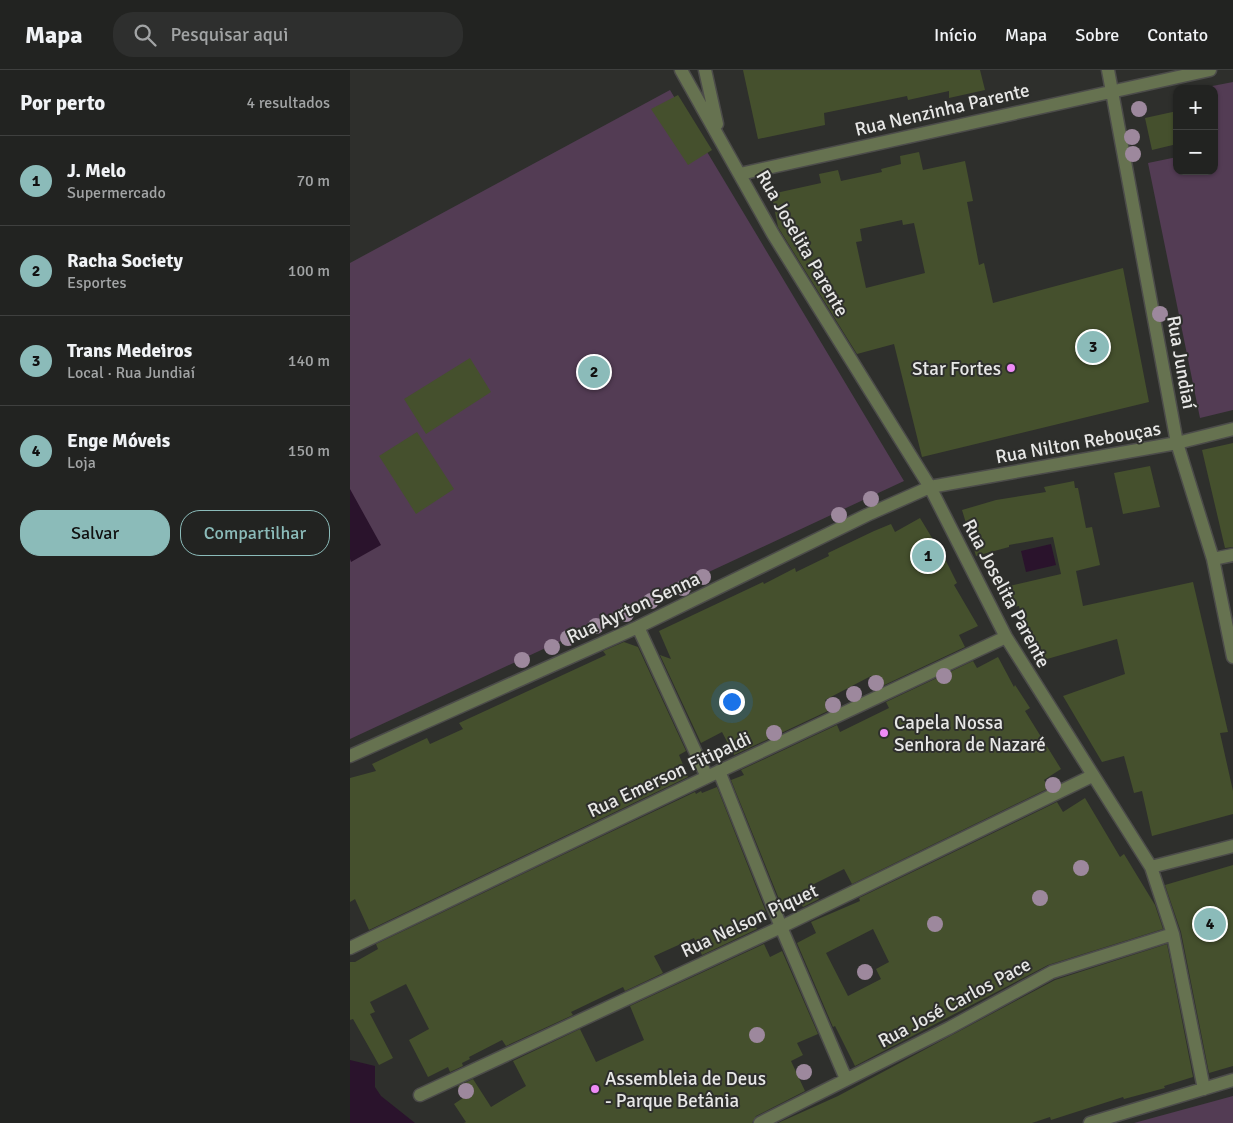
<!DOCTYPE html>
<html lang="pt">
<meta charset="utf-8">
<style>
body{margin:0;font-family:Signika,sans-serif;background:#2e2f2e;color:#f1f3f6}
.controls{position:absolute;right:15px;top:15px;display:grid;overflow:hidden;border-radius:10px;box-shadow:0 1px 4px #0004}
.controls button{width:45px;height:45px;display:grid;place-items:center;padding:0;border:0;border-bottom:1px solid #3f403f;background:#222321;color:#f1f3f6;font:25px sans-serif}
.you{position:absolute;left:381px;top:631px;width:18px;height:18px;margin:-12px;border:4px solid #fff;border-radius:50%;background:#1a73e8;box-shadow:0 0 0 8px #1a73e833}
.badge{display:grid;place-items:center;width:32px;height:32px;border-radius:50%;background:#8bbbb9;color:#111;font-size:16px;font-weight:700}
.pin{position:absolute;translate:-50% -50%;border:2px solid #fff;box-shadow:0 1px 5px #0006}
.list{margin:0;padding:0;list-style:none}
h2{display:flex;justify-content:space-between;align-items:center;height:65px;margin:0;padding:0 20px;font-size:21px}
h2 small{font-size:16px;font-weight:400;color:#a2a4a5}
.list li{display:grid;grid-template-columns:32px 1fr auto;gap:15px;align-items:center;box-sizing:border-box;height:90px;padding:0 20px;border-top:1px solid #3f403f}
.list b{display:block;font-size:19px;white-space:nowrap}
.list p{margin:0;font-size:16px;white-space:nowrap;color:#a2a4a5}
.list em{font-size:16px;font-style:normal;color:#a2a4a5}
.actions{display:flex;gap:10px;padding:15px 20px}
.actions a{flex:1;padding:11px 0;border:1px solid #8bbbb9;border-radius:20px;text-align:center;font-size:18px;color:#8bbbb9}
.actions .main{background:#8bbbb9;color:#111}
.icon{flex:none;width:28px;height:28px;fill:none;stroke:currentColor;stroke-width:2;stroke-linecap:round;stroke-linejoin:round}
.map{position:relative;flex:none;width:883px;height:1053px;overflow:hidden}
header{display:flex;align-items:center;gap:30px;box-sizing:border-box;height:70px;padding:0 25px;background:#222321;border-bottom:1px solid #3f403f}
header strong{font-size:24px}
nav{display:flex;gap:28px;margin-inline-start:auto;font-size:18px}
.search{width:350px;height:45px;background:#2e2f2e;display:flex;align-items:center;gap:12px;box-sizing:border-box;padding:0 18px;border-radius:20px;color:#a2a4a5;font-size:19px}
main{display:flex}
aside{flex:1;background:#222321}
.map>svg:first-child{display:block}
.green{fill:#533c54}
.water{fill:#2a132c}
.building{fill:#45502d;fill-rule:evenodd}
.lines{fill:none;stroke-linecap:round;stroke-linejoin:round}
.street-casing{stroke:#4c4c4a;stroke-width:15}
.street{stroke:#667250;stroke-width:12}
.tree{fill:#9d889d}
.poi-dot{fill:#ef8bf7;stroke:#2e2f2c;stroke-width:2}
.labels{text-anchor:middle;stroke-width:4;stroke-linejoin:round;paint-order:stroke}
.street-label{font-size:19px;fill:#e7e7e6;stroke:#2e2f2c}
.poi-label{font-size:19px;fill:#e7e7e6;stroke:#2e2f2c;text-anchor:start}
</style>
<header>
<strong>Mapa</strong>
<div class="search"><svg class="icon" aria-label="search" viewBox="0 0 24 24"><circle cx="10" cy="10" r="6"/><path d="M15 15l6 6"/></svg>Pesquisar aqui</div>
<nav><a>Início</a><a>Mapa</a><a>Sobre</a><a>Contato</a></nav>
</header>
<main>
<aside>
<h2>Por perto<small>4 resultados</small></h2>
<ul class="list">
<li><span class="badge">1</span><div><b>J. Melo</b><p>Supermercado</p></div><em>70 m</em></li>
<li><span class="badge">2</span><div><b>Racha Society</b><p>Esportes</p></div><em>100 m</em></li>
<li><span class="badge">3</span><div><b>Trans Medeiros</b><p>Local · Rua Jundiaí</p></div><em>140 m</em></li>
<li><span class="badge">4</span><div><b>Enge Móveis</b><p>Loja</p></div><em>150 m</em></li>
</ul>
<div class="actions"><a class="main">Salvar</a><a>Compartilhar</a></div>
</aside>
<div class="map">
<svg width="883" height="1053" viewBox="0 0 883 1053">
<rect width="100%" height="100%" fill="#2e2f2c"/>
<path class="green" d="M883 12V340L850 348 798 93 827 87V101H864V19H847Z
M320 20 554 411 0 669V193Z
M883 1026V1053H784Z"/>
<path class="water" d="M0 419 31 475 1 492 0 489Z
M701 474 706 495 676 502 671 481Z
M0 990 25 996V1017L31 1026 65 1053H0Z"/>
<path class="building" d="M393 0H630L635 20 599 28V21L558 30 557 26 474 43 475 55 408 69Z
M328 25 362 80 338 95 301 39Z
M827 41V74L802 80 795 48Z
M569 82 573 100 615 91 623 131 617 132 629 195 634 193 643 233 773 198 799 332 572 387 544 274 507 284 428 157 423 132 428 130 426 123 471 113 469 104 488 100 491 111 532 102 531 99 551 94 550 86ZM552 150 553 155 564 153 575 203 516 218 506 172 512 171 510 159Z
M120 288 141 322 76 364 54 329Z
M67 362 104 419 66 444 29 386Z
M883 373V477L875 478 852 380Z
M800 396 810 437 773 444 764 403Z
M724 411 725 418H728L736 458 742 457 750 495 726 501 733 536 843 512 878 662 870 663 883 721V744L802 766 792 721 784 723 774 686 752 692 713 626 775 604 767 569 690 591 677 570 669 536 659 538 647 519 711 504 703 467 659 475V477L626 486 612 440 646 430 696 422 694 417Z
M570 448 596 491 607 513 604 515 628 556 609 565 615 577 528 618 521 606 475 630 480 640 384 685 372 662 351 673 310 585 321 589 309 561 413 512 414 514 445 498 446 502 479 486 478 483 524 461 541 454 545 462Z
M274 572 288 577 336 681 329 685 338 707 19 860 5 829 0 832V708L26 701 22 694 77 668 80 674 113 659 109 653 256 585 253 581Z
M648 587 664 617 665 615 680 638 675 641 711 699 694 710 699 718 502 814 494 799 462 815 469 829 453 837 449 829 443 833 441 829 431 834 381 710 394 705 391 700 487 655 490 662 539 638 536 632 623 591 627 598Z
M367 717 416 842 402 849 407 859 352 885 344 868 304 886 313 903 275 921 273 917 221 942 223 945 156 976 152 970 119 987 120 989 112 993 113 996 100 1002 98 997 78 1007 59 970 79 959 56 914 20 932 25 942 20 944 43 988 29 995 3 949 0 950V892H5L28 879 26 874 345 722 346 724 351 721 352 723Z
M735 728 770 787 774 784 805 835 813 859 698 895 505 996 485 956 483 957 447 873 466 863 461 852 510 831 509 828 707 732 713 742ZM523 859 539 892 526 899 531 909 498 926 476 883Z
M883 795V996L859 1003 831 862 815 815Z
M414 874 420 887 432 881 468 964 447 973 453 985 441 991 455 1021 406 1046 402 1053H114L116 1052 104 1034 113 1028 108 1016 123 1009 141 1037 176 1016 163 991 230 959 246 992 294 970 280 936Z
M817 874 843 1007 814 1016 815 1018 774 1029 773 1027 701 1050 700 1047 682 1053H428L488 1026 705 910Z"/>
<g class="lines">
<defs>
<path id="street" d="M331 0 423 164 580 417 656 567 801 797 823 864 854 1019
M355 0 367 54
M758 0 827 373 863 489 883 587
M390 104 860 0
M863 489 883 485
M288 557 357 707
M0 686 288 557 517 445 580 417 827 373 883 359
M369 701 431 857 496 1009
M801 797 883 776
M0 878 357 707 656 567
M70 1025 431 857 742 706
M410 1053 599 958 702 902 823 864
M740 1053 883 1010"/>
</defs>
<use href="#street" class="street-casing"/>
<use href="#street" class="street"/>
</g>
<g class="tree">
<circle cx="789" cy="39" r="8"/>
<circle cx="782" cy="67" r="8"/>
<circle cx="783" cy="84" r="8"/>
<circle cx="810" cy="244" r="8"/>
<circle cx="521" cy="429" r="8"/>
<circle cx="489" cy="445" r="8"/>
<circle cx="353" cy="507" r="8"/>
<circle cx="333" cy="518" r="8"/>
<circle cx="301" cy="531" r="8"/>
<circle cx="276" cy="544" r="8"/>
<circle cx="246" cy="556" r="8"/>
<circle cx="218" cy="568" r="8"/>
<circle cx="202" cy="577" r="8"/>
<circle cx="172" cy="590" r="8"/>
<circle cx="594" cy="606" r="8"/>
<circle cx="526" cy="613" r="8"/>
<circle cx="504" cy="624" r="8"/>
<circle cx="483" cy="635" r="8"/>
<circle cx="424" cy="663" r="8"/>
<circle cx="703" cy="715" r="8"/>
<circle cx="731" cy="798" r="8"/>
<circle cx="690" cy="828" r="8"/>
<circle cx="585" cy="854" r="8"/>
<circle cx="515" cy="902" r="8"/>
<circle cx="407" cy="965" r="8"/>
<circle cx="454" cy="1002" r="8"/>
<circle cx="116" cy="1021" r="8"/>
</g>
<g class="poi-dot">
<circle cx="661" cy="298" r="5"/>
<circle cx="534" cy="663" r="5"/>
<circle cx="245" cy="1019" r="5"/>
</g>
<g class="labels">
<g class="street-label">
<text transform="translate(592 39) rotate(-13)" y="7">Rua Nenzinha Parente</text>
<text transform="translate(453 173) rotate(60)" y="7">Rua Joselita Parente</text>
<text transform="translate(832 292) rotate(80)" y="7">Rua Jundiaí</text>
<text transform="translate(728 372) rotate(-10)" y="7">Rua Nilton Rebouças</text>
<text transform="translate(657 523) rotate(62)" y="7">Rua Joselita Parente</text>
<text transform="translate(283 537) rotate(-25)" y="7">Rua Ayrton Senna</text>
<text transform="translate(319 704) rotate(-25)" y="7">Rua Emerson Fitipaldi</text>
<text transform="translate(399 850) rotate(-25)" y="7">Rua Nelson Piquet</text>
<text transform="translate(604 932) rotate(-28)" y="7">Rua José Carlos Pace</text>
</g>
<g class="poi-label">
<text x="651" y="305" text-anchor="end">Star Fortes</text>
<text x="544" y="659">Capela Nossa<tspan x="544" dy="22">Senhora de Nazaré</tspan></text>
<text x="255" y="1015">Assembleia de Deus<tspan x="255" dy="22">- Parque Betânia</tspan></text>
</g>
</g>
</svg>
<div class="controls">
<button>+</button>
<button>−</button>
</div>
<div class="you"></div>
<div class="pin badge" style="left:578px;top:486px">1</div>
<div class="pin badge" style="left:244px;top:302px">2</div>
<div class="pin badge" style="left:743px;top:277px">3</div>
<div class="pin badge" style="left:860px;top:854px">4</div>
</div>
</main>
